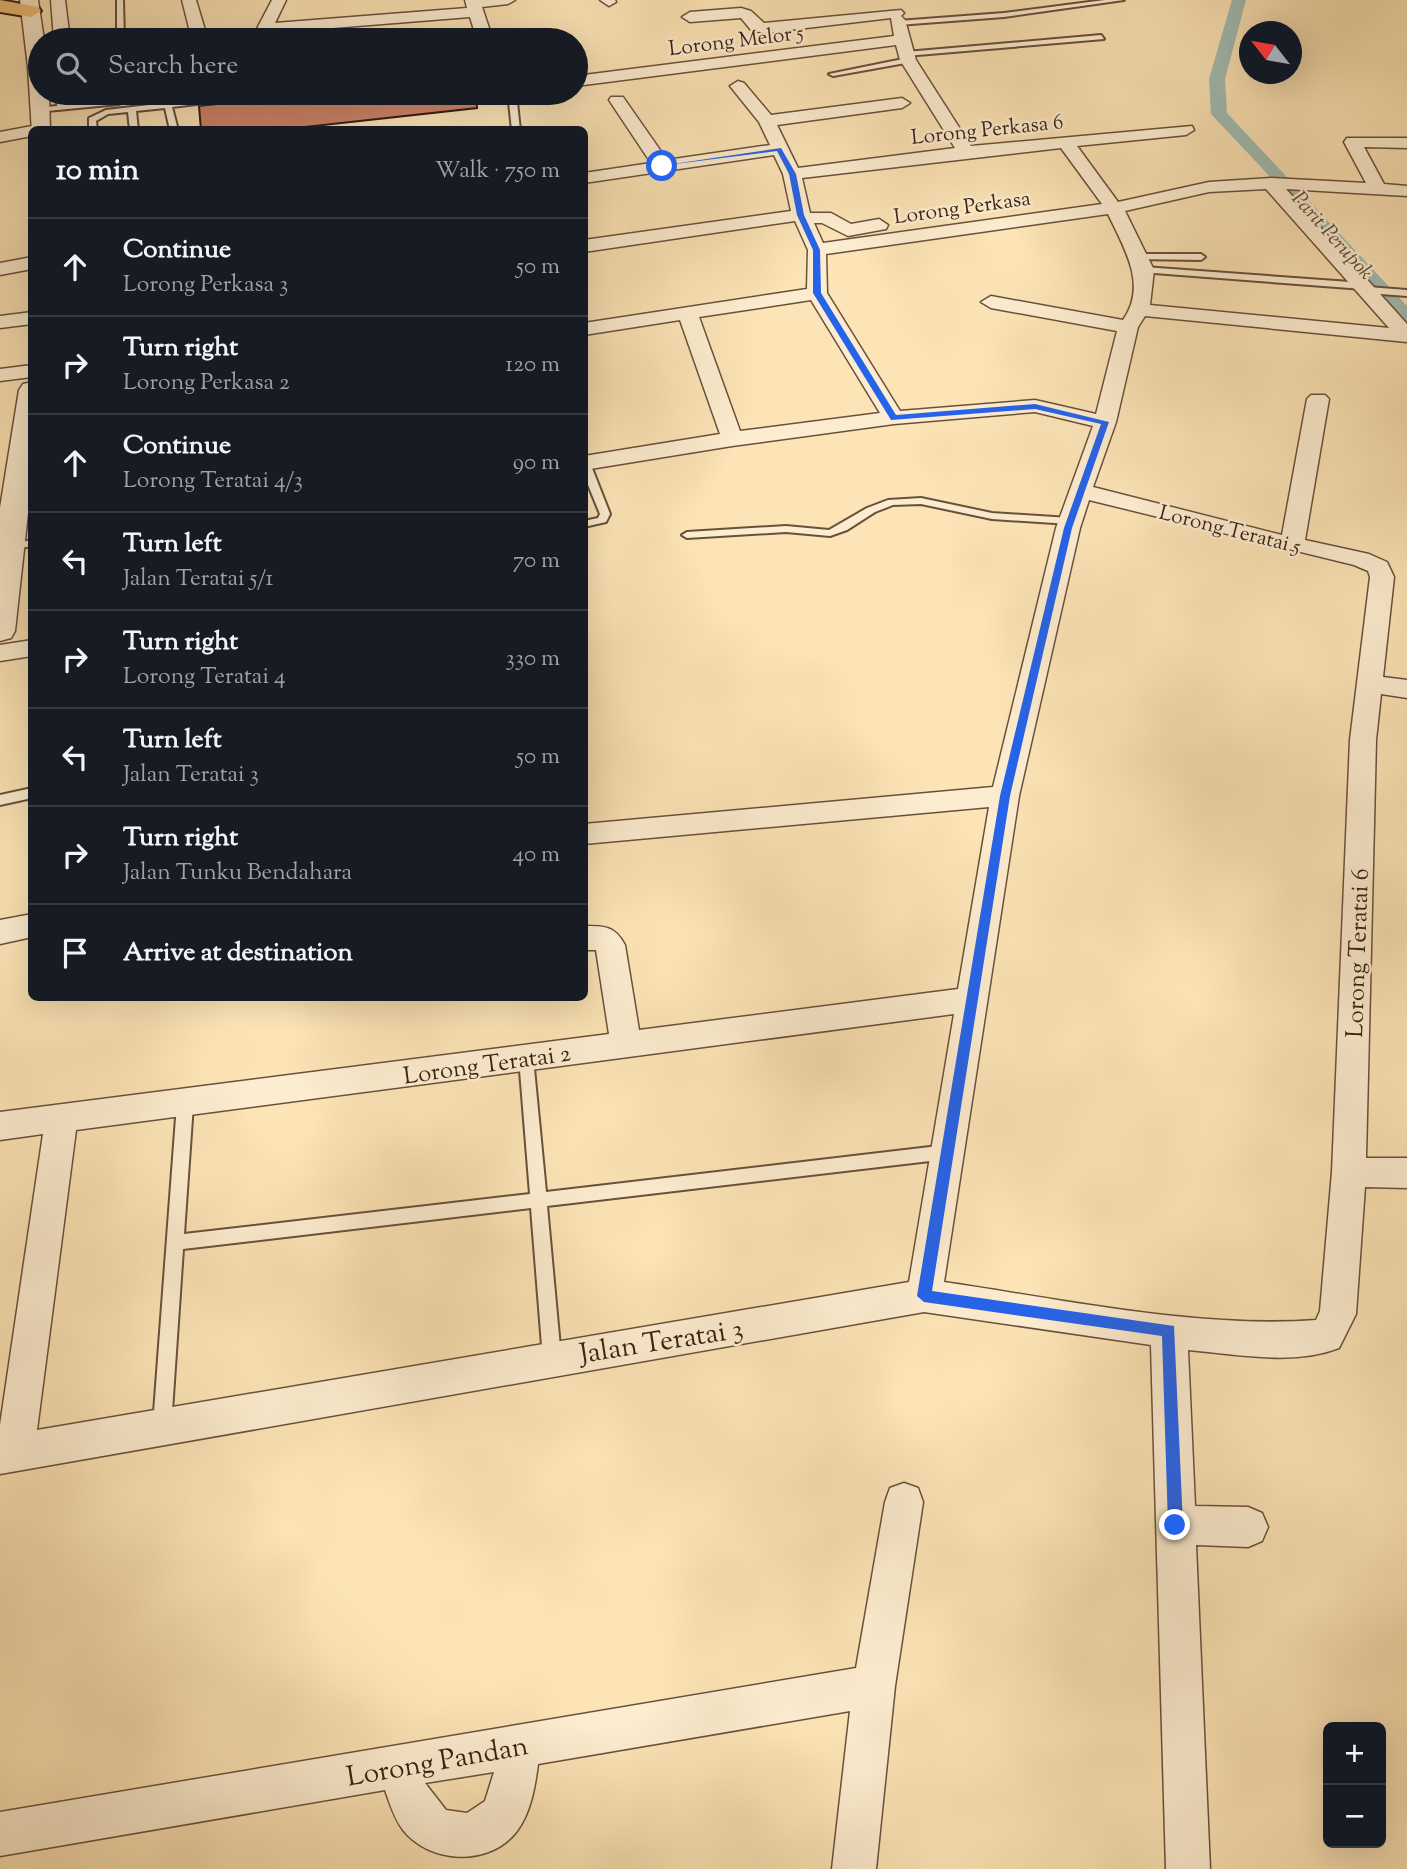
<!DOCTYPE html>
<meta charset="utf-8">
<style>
body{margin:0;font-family:"Sorts Mill Goudy",serif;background:#242831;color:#f1f3f6}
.controls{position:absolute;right:21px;bottom:21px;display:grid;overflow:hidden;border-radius:10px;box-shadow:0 7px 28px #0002}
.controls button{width:63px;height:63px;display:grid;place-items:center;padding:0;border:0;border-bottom:2px solid #363941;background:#171b24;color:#f1f3f6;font:35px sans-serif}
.compass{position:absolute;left:1239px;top:21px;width:63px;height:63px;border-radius:50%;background:#171b24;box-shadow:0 7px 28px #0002;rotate:301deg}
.stop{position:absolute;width:21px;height:21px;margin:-16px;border:5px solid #2563eb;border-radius:50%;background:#fff}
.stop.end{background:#2563eb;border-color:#fff;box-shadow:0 2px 7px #0008}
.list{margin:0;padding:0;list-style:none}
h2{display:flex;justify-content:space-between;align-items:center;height:91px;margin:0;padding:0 28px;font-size:30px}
h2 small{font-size:23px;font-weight:400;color:#9ea1a6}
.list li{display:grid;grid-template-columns:46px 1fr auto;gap:21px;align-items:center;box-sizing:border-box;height:98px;padding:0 28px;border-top:2px solid #363941}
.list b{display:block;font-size:26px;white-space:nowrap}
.list p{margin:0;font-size:23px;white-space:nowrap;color:#9ea1a6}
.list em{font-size:23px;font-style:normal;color:#9ea1a6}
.icon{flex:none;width:38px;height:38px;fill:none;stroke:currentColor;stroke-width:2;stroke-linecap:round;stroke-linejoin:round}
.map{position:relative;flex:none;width:1407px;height:1869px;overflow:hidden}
.search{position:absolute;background:#171b24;box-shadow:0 7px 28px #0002;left:28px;top:28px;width:560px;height:77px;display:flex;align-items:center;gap:18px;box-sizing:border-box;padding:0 24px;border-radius:38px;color:#9ea1a6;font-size:26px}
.panel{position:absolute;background:#171b24;box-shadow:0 7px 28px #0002;left:28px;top:126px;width:560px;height:875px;border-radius:10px}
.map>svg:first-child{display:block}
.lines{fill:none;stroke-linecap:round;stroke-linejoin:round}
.canal{fill:#a1bdb5;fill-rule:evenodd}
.building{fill:#d0846a;stroke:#391f12;stroke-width:2}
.service-casing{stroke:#6a503b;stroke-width:4}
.minor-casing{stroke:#6a503b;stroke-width:3}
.tertiary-casing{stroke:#6a503b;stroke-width:3}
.primary-casing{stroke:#391f12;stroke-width:4}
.service{fill:#fdedd0;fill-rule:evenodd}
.minor{fill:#fdedd0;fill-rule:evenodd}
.tertiary{fill:#fdedd0;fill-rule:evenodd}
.primary{fill:#eec27b;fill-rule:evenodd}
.route{fill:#2563eb}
.labels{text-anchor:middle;stroke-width:5;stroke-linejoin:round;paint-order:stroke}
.far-street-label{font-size:21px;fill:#391f12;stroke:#fdedd0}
.far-water-label{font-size:21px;font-style:italic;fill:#584e43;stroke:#fdedd0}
.street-label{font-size:24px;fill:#391f12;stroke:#fdedd0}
.near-street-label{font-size:28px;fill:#391f12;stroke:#fdedd0}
</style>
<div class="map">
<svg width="1407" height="1869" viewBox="0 0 1407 1869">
<rect width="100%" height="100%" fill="#fce4b6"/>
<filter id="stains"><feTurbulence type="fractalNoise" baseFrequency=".00286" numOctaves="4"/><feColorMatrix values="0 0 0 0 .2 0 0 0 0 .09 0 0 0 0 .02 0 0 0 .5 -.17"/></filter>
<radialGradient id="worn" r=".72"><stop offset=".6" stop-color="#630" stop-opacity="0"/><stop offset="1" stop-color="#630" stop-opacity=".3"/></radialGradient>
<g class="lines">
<path class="canal" d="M1232 0H1246L1225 79 1227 113 1407 306V323L1400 321 1282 189 1281 183 1275 182 1211 114 1209 79Z"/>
</g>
<path class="building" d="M312 93H476L477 108 278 130H201L199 106Z"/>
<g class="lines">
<defs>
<path id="service" d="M117 0H123L124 40H117Z
M1105 0H1124L1004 17 898 25 894 23 898 21 1004 13Z
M486 34 483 38 425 40 429 38Z
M1101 35 1104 39 906 56 902 54 906 52Z
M908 58H911V62L833 76 829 74Z
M57 93H65V105L119 100 123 102 119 104 37 112V108L57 106Z
M253 93H275L271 95 172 107 178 130H170L165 108 136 111 138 130H130L128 112 108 114 96 121 97 130H89V118L106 110Z
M508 93H516L520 130H512Z
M1137 254H1201L1205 257 1201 260 1134 259 1133 257Z
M1144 267 1364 283 1367 284 1368 287 1407 290V296L1367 293 1364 292 1363 289 1141 272V268Z
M584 460 590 463 610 514 606 522 584 527V521L598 518 600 514 584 475Z
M921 498 992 513 1070 518 1075 521 1070 524 992 519 921 504 893 505 875 512 847 530 830 536 786 532 687 538 682 535 687 532 786 526 829 530 867 508 888 500Z
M32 540V546L9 550 3 547 5 545Z
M32 788V798L0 805V795Z
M526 1052 531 1054 533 1058 546 1192 947 1145 953 1147 955 1152 953 1157 947 1159 547 1206 561 1358 558 1364 552 1366 546 1364 543 1358 531 1208 183 1249 171 1426 168 1432 162 1435 156 1432 153 1426 177 1104 180 1099 185 1098 190 1099 193 1104 184 1234 530 1194 519 1058 521 1054Z"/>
<path id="minor" d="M51 0H65L70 40H54Z
M182 0H196L208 40H192Z
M272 0H286L275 23 467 8 465 0H515L508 4 482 7 493 40H477L470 17 270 33 267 40H251Z
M600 0H615L616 2 609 6Z
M741 8 751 11 764 23 901 10 904 13 901 16 905 20 916 60 971 146 1192 126 1194 130 1186 135 1077 146 1118 202 1209 182 1271 178 1366 183 1344 142 1347 138H1407V148L1364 147 1384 184 1407 186V196L1286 189 1407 324V342L1145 316 1138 327 1116 422 1093 487 1282 535 1307 399 1311 395H1325L1329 399 1305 540 1369 554 1387 562 1394 577 1383 677 1407 680V698L1381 694 1376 740 1366 1158H1407V1188L1365 1187 1356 1314 1339 1348C1293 1366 1236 1354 1188 1350L1195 1506 1248 1507 1262 1513 1268 1527 1262 1541 1248 1547 1196 1545 1210 1869H1166L1151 1345 924 1312 0 1474V1425L43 1134 0 1140V1112L609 1034 596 950H584V926C605 926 615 926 625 945L639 1030 958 989 989 807 584 844V824L993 787 1056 528 1093 426 1035 412 894 424 732 446 584 470V456L720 434 680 320 584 335V323L807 289 808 250 795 221 584 252V240L791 211 783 174 774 155 584 183V173L651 163 609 100 611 97H623L667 160 770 145 759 122 730 86 738 81 744 83 771 115 902 98 910 103 902 108 777 125 798 168 955 148 900 60 896 45 576 86V76L894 36 891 18 764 33 751 30 741 18 690 22 682 17 690 12ZM1061 148 1102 204 823 243 814 223H822L848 236 886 229 888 225 879 219 851 224 831 213H810L802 178ZM1266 189 1389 328 1150 305 1154 270 1125 211 1209 192ZM1108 214C1124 248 1148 285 1123 320L991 296 981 302 991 308 1117 331 1096 414 1035 400 900 411 827 293 826 254ZM811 300 880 413 740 431 699 317ZM1089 500 1354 565 1368 571 1370 577 1350 740 1332 1172 1320 1311 1316 1320C1200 1329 1060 1299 944 1282L1019 796 1080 528ZM954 1014 909 1282 37 1430 76 1130Z
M32 126 39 130H32V136L0 142V132Z
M32 257V269L0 275V263Z
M32 312V324L0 328V316Z
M32 365V377L0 381V369Z
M32 640V656L0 661V645Z
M32 914V937L0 944V920Z
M904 1483 918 1488 923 1502 895 1686 876 1869H832L850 1711 538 1764C535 1787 531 1812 517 1831 490 1867 430 1864 403 1830 394 1818 390 1804 385 1790L0 1856V1812L856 1668 885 1502 890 1488ZM494 1772 485 1801 467 1813 446 1810 425 1783Z"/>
<path id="tertiary" d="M20 0H38L44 40H40V93H49L50 130H32V133L28 67Z
M32 382V477L15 631 11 638 0 641V508L19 390 23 384Z"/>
<path id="primary" d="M0 0 38 7 41 11 31 17 0 12Z"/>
</defs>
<use href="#service" class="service-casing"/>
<use href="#minor" class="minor-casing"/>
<use href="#tertiary" class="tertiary-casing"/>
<use href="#primary" class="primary-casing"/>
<use href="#service" class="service"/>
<use href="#minor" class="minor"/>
<use href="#tertiary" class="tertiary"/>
<use href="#primary" class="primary"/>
</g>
<path class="route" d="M781 148 796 174 804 215 820 250 821 293 896 415 1035 404 1109 422 1072 528 1010 796 932 1291 1174 1326 1183 1525 1175 1532 1168 1525 1162 1336 924 1302 917 1296 1000 796 1064 528 1101 424 1035 409 891 420 813 293V250L797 215 789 174 777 151 659 166Z"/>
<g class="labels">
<g class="far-street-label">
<text transform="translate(736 40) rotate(-7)" y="7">Lorong Melor 5</text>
<text transform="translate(987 129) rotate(-6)" y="7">Lorong Perkasa 6</text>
<text transform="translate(962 207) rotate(-8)" y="7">Lorong Perkasa</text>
<text transform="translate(1230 529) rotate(14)" y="7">Lorong Teratai 5</text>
</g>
<g class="far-water-label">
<text transform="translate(1333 235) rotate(48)" y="7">Parit Perupok</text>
</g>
<g class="street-label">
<text transform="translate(1357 953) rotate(-88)" y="8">Lorong Teratai 6</text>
<text transform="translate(487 1064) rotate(-8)" y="8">Lorong Teratai 2</text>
</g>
<g class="near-street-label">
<text transform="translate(661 1340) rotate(-9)" y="10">Jalan Teratai 3</text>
<text transform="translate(437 1760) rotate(-10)" y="10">Lorong Pandan</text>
</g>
</g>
<rect width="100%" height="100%" filter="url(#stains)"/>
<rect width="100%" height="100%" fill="url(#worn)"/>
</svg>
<div class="controls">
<button>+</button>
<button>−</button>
</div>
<svg class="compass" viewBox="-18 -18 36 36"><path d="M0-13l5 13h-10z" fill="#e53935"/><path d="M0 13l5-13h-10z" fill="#9ea1a6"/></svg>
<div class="stop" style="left:662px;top:166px"></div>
<div class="stop end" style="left:1175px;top:1525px"></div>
<div class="search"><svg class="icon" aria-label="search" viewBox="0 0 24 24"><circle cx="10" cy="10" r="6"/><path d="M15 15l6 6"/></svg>Search here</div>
<section class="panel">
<h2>10 min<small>Walk · 750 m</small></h2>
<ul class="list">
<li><svg class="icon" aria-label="ahead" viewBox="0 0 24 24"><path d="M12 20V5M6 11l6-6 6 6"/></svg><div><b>Continue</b><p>Lorong Perkasa 3</p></div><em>50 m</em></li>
<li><svg class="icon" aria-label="right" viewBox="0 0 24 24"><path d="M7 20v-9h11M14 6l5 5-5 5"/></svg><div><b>Turn right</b><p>Lorong Perkasa 2</p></div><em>120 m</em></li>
<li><svg class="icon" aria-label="ahead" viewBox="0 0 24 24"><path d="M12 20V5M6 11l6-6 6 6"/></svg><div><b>Continue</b><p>Lorong Teratai 4/3</p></div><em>90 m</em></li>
<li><svg class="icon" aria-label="left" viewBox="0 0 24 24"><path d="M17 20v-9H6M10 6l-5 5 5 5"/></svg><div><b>Turn left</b><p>Jalan Teratai 5/1</p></div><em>70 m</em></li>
<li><svg class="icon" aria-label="right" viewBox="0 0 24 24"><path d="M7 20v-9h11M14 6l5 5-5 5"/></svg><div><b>Turn right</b><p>Lorong Teratai 4</p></div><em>330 m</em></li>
<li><svg class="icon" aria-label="left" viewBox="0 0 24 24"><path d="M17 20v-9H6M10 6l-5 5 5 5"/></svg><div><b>Turn left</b><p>Jalan Teratai 3</p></div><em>50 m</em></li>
<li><svg class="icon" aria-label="right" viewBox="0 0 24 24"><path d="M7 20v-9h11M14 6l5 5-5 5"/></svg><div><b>Turn right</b><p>Jalan Tunku Bendahara</p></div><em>40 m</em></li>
<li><svg class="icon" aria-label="arrive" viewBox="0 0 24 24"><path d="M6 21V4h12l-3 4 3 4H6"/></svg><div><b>Arrive at destination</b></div></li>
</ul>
</section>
</div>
